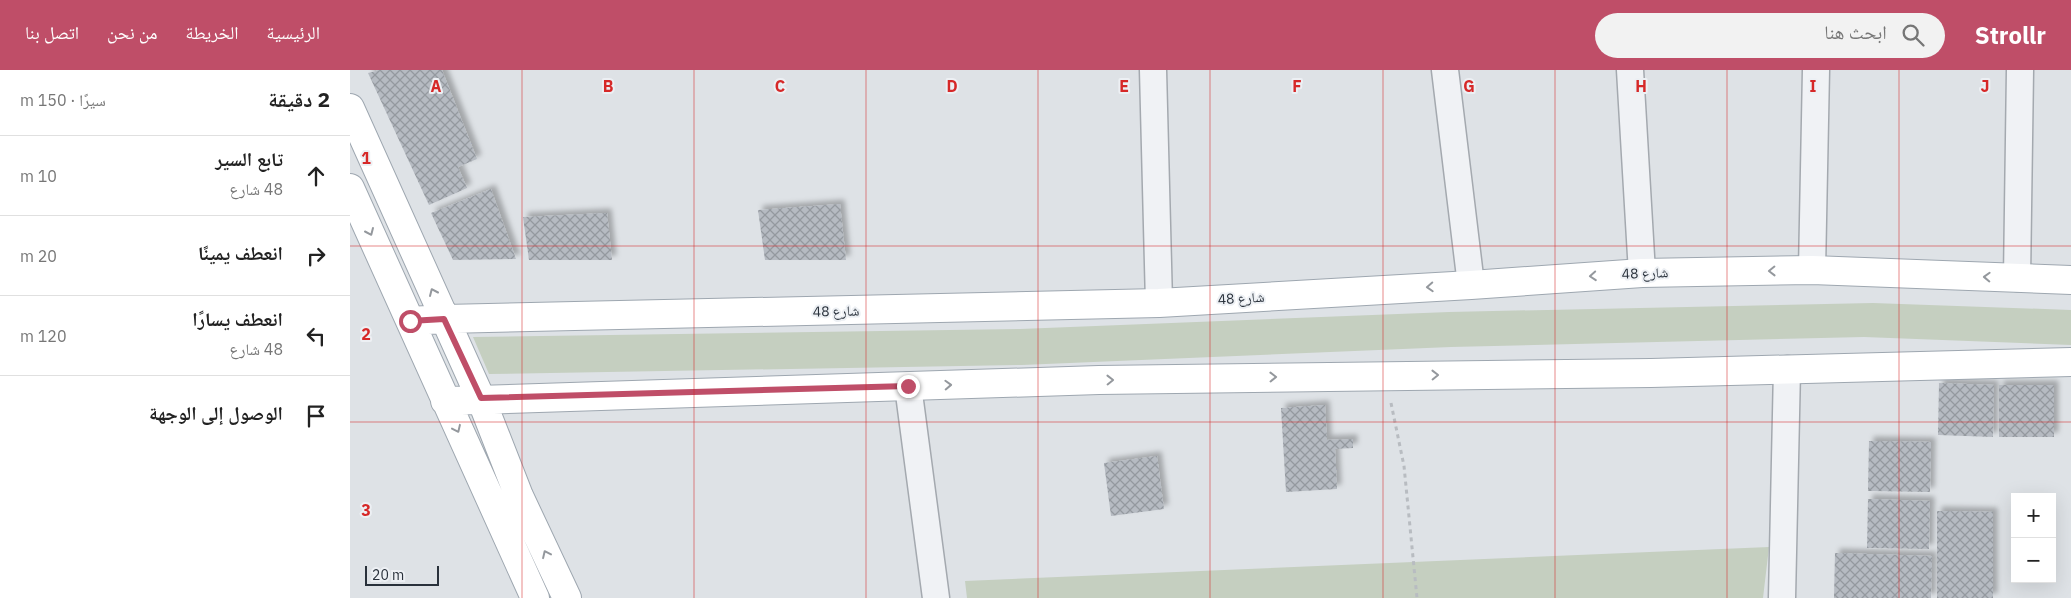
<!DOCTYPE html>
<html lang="ar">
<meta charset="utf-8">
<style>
body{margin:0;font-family:"IBM Plex Sans","Noto Naskh Arabic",sans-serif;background:#f2f2f2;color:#222;direction:rtl}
.controls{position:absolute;right:15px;bottom:15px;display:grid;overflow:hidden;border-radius:0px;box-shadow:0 5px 20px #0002}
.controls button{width:45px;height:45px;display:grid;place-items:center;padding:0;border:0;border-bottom:1px solid #e0e0e0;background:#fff;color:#222;font:25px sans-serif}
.scale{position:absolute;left:15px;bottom:12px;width:74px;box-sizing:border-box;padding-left:5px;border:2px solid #29313b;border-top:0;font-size:14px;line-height:18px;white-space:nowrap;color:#29313b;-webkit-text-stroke:4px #edf0f4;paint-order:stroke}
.stop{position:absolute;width:15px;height:15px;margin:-11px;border:4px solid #bf4e68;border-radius:50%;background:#fff}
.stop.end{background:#bf4e68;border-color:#fff;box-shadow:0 1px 5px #0008}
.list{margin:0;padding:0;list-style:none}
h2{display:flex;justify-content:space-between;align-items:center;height:65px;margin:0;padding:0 20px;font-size:21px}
h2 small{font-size:16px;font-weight:400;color:#767676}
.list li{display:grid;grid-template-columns:32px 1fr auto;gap:15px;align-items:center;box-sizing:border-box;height:80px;padding:0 20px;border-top:1px solid #e0e0e0}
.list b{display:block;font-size:19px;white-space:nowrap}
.list p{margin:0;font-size:16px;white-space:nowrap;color:#767676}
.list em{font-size:16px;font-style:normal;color:#767676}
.icon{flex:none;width:28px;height:28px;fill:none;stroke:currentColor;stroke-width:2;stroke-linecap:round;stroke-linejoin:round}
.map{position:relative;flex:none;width:1721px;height:528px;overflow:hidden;direction:ltr}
header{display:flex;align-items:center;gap:30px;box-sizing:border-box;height:70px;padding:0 25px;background:#bf4e68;color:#fff}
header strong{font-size:24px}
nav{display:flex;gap:28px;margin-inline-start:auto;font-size:18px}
.search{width:350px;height:45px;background:#f2f2f2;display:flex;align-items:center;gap:12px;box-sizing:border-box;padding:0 18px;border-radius:28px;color:#767676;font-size:19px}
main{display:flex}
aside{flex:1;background:#fff}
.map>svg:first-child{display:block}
.grass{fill:#c5cfc0}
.building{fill:url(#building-cross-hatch);filter:url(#shadow)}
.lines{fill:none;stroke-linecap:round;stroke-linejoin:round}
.minor-casing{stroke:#a4a9af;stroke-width:29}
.major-casing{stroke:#9ea7b0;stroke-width:30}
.path{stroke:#b8bcc1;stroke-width:3;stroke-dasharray:4 4;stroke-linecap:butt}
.minor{stroke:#f0f2f5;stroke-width:26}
.major{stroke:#fff;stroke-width:28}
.oneway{stroke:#94989d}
.route{stroke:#bf4e68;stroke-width:6}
.grid{fill:none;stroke:#d62828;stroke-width:1;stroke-opacity:0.55}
.labels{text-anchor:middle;stroke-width:4;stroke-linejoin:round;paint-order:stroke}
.street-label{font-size:14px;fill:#29313b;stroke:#edf0f4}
.grid-label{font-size:16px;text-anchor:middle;font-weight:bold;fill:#d62828;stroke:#edf0f4;stroke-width:4;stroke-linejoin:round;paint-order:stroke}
</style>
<header>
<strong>Strollr</strong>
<div class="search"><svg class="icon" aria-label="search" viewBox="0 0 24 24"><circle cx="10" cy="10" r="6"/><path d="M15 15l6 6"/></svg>ابحث هنا</div>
<nav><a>الرئيسية</a><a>الخريطة</a><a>من نحن</a><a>اتصل بنا</a></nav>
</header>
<main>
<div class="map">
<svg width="1721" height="528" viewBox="0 0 1721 528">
<defs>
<pattern id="building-cross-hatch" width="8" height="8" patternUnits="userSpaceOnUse" patternTransform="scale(1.25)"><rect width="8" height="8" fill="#b6bbc2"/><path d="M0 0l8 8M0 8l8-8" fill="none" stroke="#94999f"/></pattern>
<filter id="shadow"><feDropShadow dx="4.5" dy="-4.5" stdDeviation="2.5" flood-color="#0004"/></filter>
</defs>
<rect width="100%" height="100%" fill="#dee2e6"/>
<path class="grass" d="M1523 233 1721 240V275L1514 267 1101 277 672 295 139 304 123 267 670 259 1099 242Z
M1419 477 1413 528H617L615 511Z"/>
<path class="building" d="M30 0H92L127 89 108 97 117 118 79 135 18 3Z
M141 119 166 189 103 190 81 143Z
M490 134 496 190H415L408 140Z
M257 143 262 190H179L173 147Z
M1589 313 1644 315 1643 367 1588 365Z
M1649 315H1704V367H1649Z
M975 335 977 370 1003 369V378L985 379 987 419 936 422 931 338Z
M1519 371 1581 372 1580 422 1518 421Z
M807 386 814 439 761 446 754 393Z
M1518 429 1580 431 1579 479 1517 478Z
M1587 441 1643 442V528H1587Z
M1485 483 1582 486 1581 528H1484Z"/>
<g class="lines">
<defs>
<path id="minor" d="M803 0 809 233
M1095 0 1121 215
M1280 0 1292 203
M1462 200 1466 0
M1667 208 1670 0
M558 316 586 528
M1432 528 1437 299"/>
<path id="major" d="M0 38 131 329 169 426 217 528
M0 118 185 528
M60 251 95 249 809 233 1121 215 1292 203 1462 200 1721 210
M95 331 749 310 1301 303 1721 292"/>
</defs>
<use href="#minor" class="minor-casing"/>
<use href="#major" class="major-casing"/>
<path class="path" d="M1041 333 1054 396 1067 528"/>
<use href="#minor" class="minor"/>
<use href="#major" class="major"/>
</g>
<defs><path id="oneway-chevron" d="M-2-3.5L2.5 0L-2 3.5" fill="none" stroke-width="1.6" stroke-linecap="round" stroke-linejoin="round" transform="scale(1.25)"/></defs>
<g class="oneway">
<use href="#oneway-chevron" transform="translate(20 162) rotate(66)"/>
<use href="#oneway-chevron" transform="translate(1422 201) rotate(179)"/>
<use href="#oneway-chevron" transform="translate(1243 206) rotate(176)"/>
<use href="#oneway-chevron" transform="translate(1637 207) rotate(-178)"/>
<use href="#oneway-chevron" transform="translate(1080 217) rotate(177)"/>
<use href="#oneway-chevron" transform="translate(83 222) rotate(-114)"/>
<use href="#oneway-chevron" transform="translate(1085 305) rotate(-1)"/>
<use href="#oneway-chevron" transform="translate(923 307) rotate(-1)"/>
<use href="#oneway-chevron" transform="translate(760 310) rotate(-1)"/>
<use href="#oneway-chevron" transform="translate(598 315) rotate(-2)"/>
<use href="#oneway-chevron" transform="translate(107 359) rotate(65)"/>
<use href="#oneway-chevron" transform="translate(196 484) rotate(-115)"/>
</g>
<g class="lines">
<path class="route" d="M60 251 94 249 131 328 558 316"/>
</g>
<path class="grid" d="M172 0V528M344 0V528M516 0V528M688 0V528M860 0V528M1033 0V528M1205 0V528M1377 0V528M1549 0V528M0 176H1721M0 352H1721"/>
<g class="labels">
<g class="street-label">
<text transform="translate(1295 203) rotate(-2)" y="5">48 شارع</text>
<text transform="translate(891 228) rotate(-3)" y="5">48 شارع</text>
<text transform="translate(486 241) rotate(-1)" y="5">48 شارع</text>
</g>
</g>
<g class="grid-label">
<text x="86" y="22">A</text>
<text x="258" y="22">B</text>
<text x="430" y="22">C</text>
<text x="602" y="22">D</text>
<text x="774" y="22">E</text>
<text x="947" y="22">F</text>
<text x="1119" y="22">G</text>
<text x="1291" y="22">H</text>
<text x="1463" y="22">I</text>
<text x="1635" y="22">J</text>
<text x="16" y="94">1</text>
<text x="16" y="270">2</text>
<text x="16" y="446">3</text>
</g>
</svg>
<div class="controls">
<button>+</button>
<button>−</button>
</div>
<div class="scale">20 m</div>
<div class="stop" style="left:60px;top:251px"></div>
<div class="stop end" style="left:558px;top:316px"></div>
</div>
<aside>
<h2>2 دقيقة<small>سيرًا · 150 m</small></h2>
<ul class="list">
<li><svg class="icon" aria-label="ahead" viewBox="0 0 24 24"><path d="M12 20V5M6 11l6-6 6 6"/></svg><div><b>تابع السير</b><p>48 شارع</p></div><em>10 m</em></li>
<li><svg class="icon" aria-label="right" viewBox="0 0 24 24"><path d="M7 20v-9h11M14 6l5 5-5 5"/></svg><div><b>انعطف يمينًا</b></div><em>20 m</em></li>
<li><svg class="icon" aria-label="left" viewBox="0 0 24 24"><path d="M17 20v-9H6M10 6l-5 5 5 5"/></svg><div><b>انعطف يسارًا</b><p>48 شارع</p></div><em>120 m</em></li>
<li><svg class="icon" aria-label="arrive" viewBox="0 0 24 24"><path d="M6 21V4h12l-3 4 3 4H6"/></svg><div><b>الوصول إلى الوجهة</b></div></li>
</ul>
</aside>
</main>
